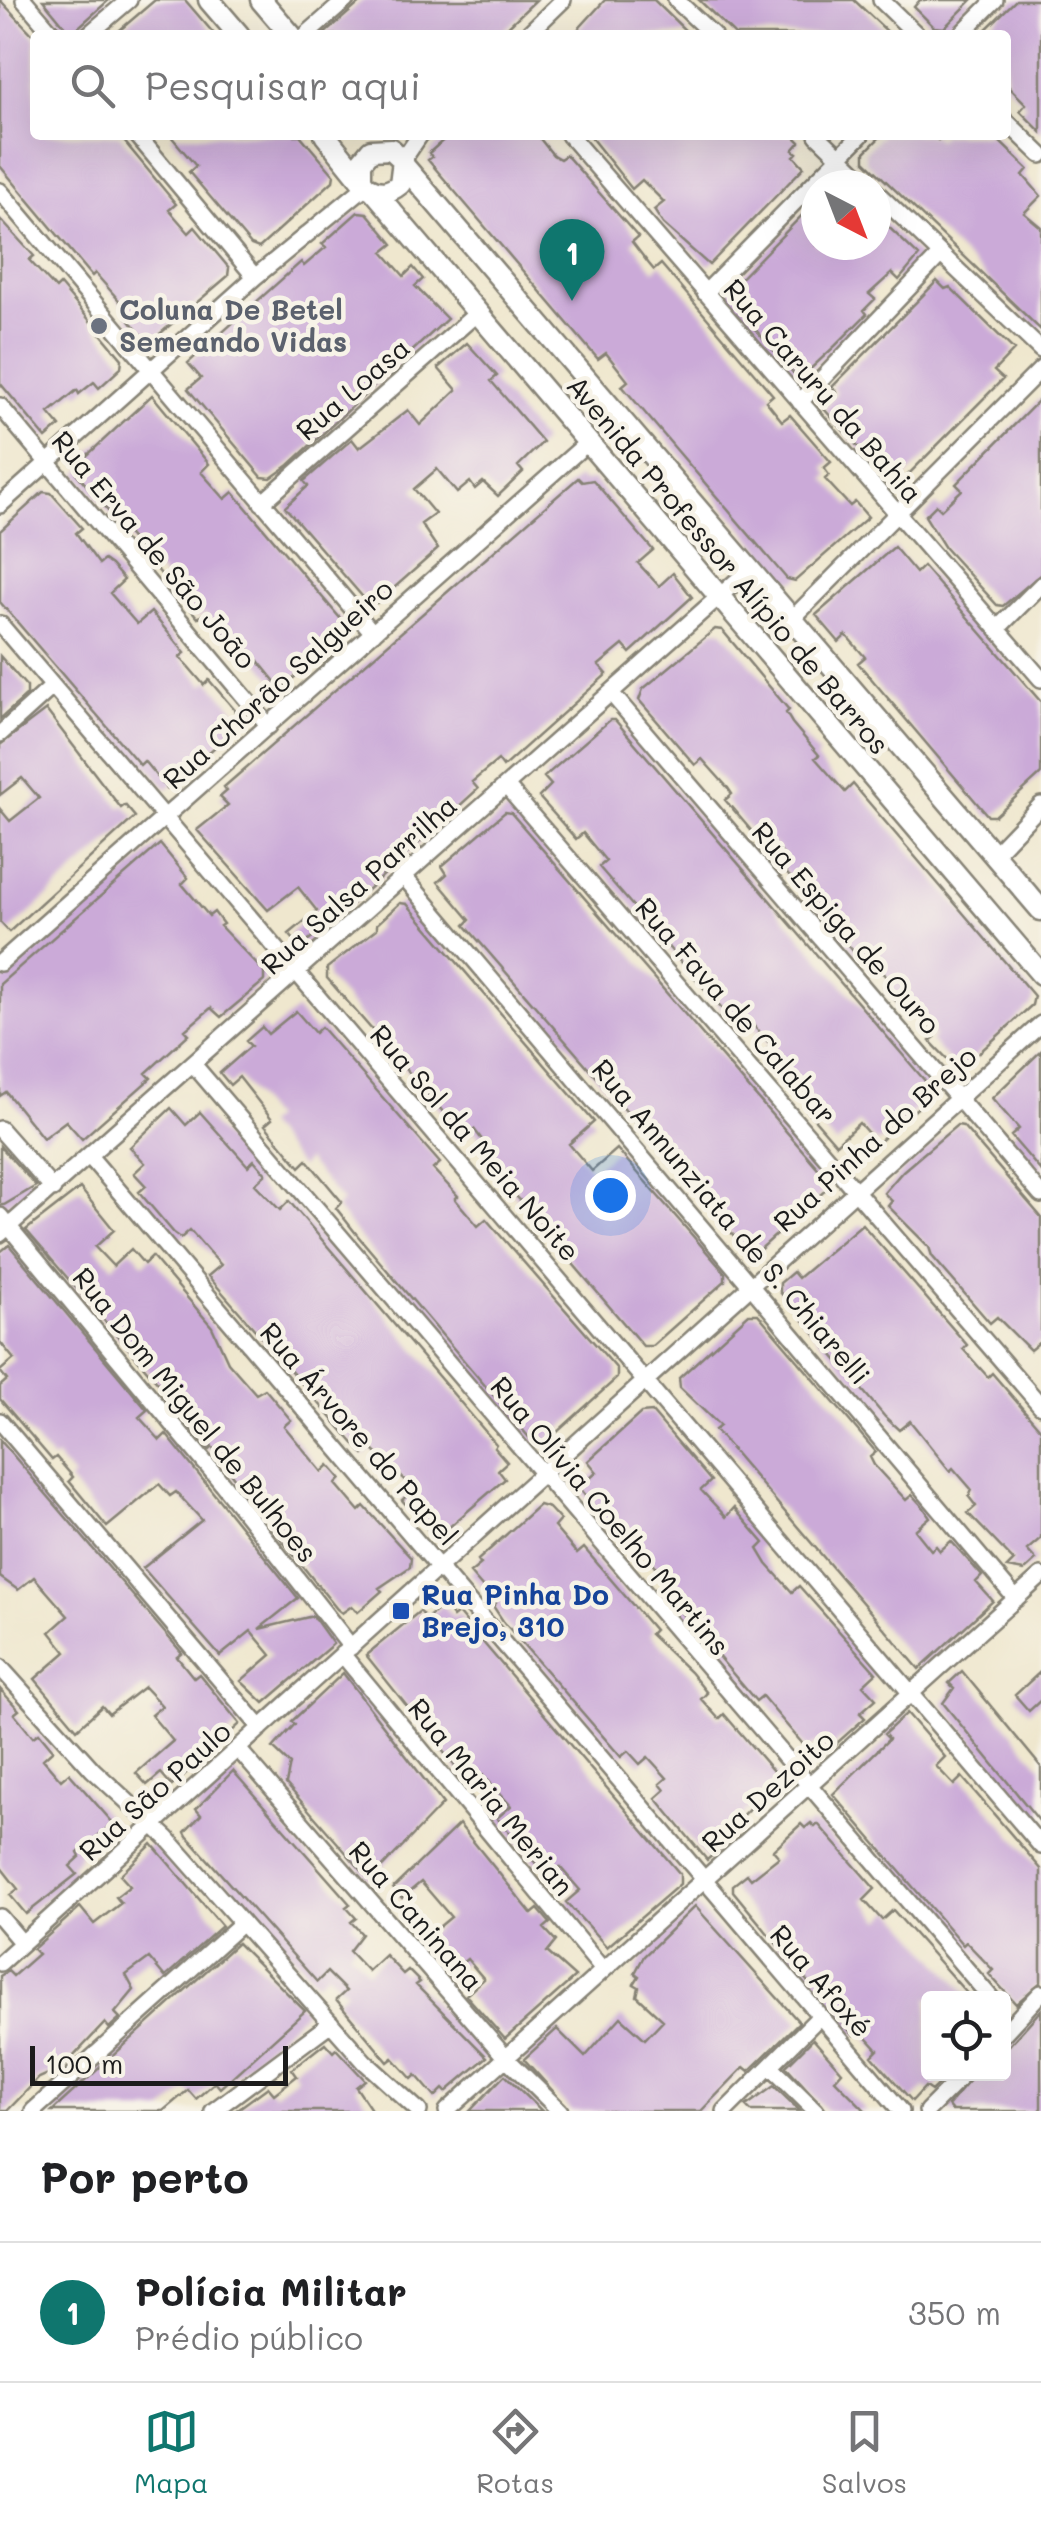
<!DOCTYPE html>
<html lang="pt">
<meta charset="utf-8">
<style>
body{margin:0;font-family:Mali,sans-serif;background:#f6f6f6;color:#202124}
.controls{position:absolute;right:30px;bottom:30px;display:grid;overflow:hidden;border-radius:10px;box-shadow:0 10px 40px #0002}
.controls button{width:90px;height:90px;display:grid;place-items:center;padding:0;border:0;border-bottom:2px solid #e0e0e0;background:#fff;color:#202124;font:50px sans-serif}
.compass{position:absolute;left:801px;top:170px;width:90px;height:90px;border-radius:50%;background:#fff;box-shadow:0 10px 40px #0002;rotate:138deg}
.scale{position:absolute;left:30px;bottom:25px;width:258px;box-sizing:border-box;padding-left:10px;border:5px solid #1c1c1c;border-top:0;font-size:28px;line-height:35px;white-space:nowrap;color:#1c1c1c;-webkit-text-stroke:8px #f7f3e8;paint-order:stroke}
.you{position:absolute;left:610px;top:1195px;width:35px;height:35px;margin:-25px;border:8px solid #fff;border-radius:50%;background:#1a73e8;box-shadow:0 0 0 15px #1a73e833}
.badge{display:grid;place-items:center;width:65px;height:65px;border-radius:50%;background:#0f766e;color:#fff;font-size:32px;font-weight:700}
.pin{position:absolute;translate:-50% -82px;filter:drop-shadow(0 2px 5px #0008)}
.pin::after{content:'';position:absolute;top:52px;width:35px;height:30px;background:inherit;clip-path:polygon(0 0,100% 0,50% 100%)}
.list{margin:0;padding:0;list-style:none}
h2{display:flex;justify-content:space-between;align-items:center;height:130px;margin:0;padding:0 40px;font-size:42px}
h2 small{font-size:32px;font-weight:400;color:#757577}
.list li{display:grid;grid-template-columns:65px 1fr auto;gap:30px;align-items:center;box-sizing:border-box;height:140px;padding:0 40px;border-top:2px solid #e0e0e0}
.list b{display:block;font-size:38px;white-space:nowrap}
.list p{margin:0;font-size:32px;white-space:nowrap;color:#757577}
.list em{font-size:32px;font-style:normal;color:#757577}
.icon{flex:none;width:55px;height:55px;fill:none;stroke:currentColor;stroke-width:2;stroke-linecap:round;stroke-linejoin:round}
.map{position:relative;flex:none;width:1041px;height:2111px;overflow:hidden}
.search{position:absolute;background:#fff;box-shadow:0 10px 40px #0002;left:30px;right:30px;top:30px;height:110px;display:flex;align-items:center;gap:25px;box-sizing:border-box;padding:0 35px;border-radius:10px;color:#757577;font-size:38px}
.sheet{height:270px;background:#fff}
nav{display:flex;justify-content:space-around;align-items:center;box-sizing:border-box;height:140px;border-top:2px solid #e0e0e0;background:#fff;font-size:28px;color:#757577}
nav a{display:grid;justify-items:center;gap:5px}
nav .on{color:#0f766e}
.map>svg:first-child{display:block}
.building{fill:#cbaad8}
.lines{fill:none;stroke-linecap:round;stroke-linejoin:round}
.minor-casing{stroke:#868275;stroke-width:20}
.tertiary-casing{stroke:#868275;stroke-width:25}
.minor{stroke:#fff;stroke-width:15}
.tertiary{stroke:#fff;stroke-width:20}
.worship-dot{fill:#6b7280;stroke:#f7f3e8;stroke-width:4}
.transit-dot{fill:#1a4fb4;stroke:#f7f3e8;stroke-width:4}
.labels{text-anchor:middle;stroke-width:9;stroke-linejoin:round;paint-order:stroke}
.worship-label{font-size:28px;font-weight:bold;fill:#5b616d;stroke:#f7f3e8;text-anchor:start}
.street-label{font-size:28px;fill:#1c1c1c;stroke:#f7f3e8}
.transit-label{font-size:28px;font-weight:bold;fill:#164399;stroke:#f7f3e8;text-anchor:start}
</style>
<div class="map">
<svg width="1041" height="2111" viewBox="0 0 1041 2111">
<rect width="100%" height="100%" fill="#f7f3e8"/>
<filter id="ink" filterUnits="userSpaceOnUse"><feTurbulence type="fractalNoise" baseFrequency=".01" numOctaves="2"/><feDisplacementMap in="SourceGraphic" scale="20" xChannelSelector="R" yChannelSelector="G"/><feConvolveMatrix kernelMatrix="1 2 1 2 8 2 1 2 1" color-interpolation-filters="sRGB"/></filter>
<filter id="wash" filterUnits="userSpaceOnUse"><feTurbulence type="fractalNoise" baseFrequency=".0048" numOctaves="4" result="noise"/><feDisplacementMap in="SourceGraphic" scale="40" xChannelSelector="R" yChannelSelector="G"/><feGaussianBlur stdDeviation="2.25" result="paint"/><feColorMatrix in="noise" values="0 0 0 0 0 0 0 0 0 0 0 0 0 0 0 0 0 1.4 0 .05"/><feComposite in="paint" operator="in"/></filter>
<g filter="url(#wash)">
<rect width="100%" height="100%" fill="#efe7ce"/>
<g id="blocks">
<path class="building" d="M0 0 35 37V135H119L176 204 169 210 189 233 195 227 229 268 228 276 155 338H145L137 330 127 317 131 314 95 273 92 276 0 166Z
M43 0H109L71 34Z
M155 0H185L215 35H114Z
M363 0H536L499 35H323Z
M605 0H654L690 35H573Z
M699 0H854L891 35H735Z
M920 0H972L944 28 934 27 914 7Z
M1016 0H1041V132L1020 111 1026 104 1006 84V35H980Z
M170 135H300L334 175 333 181 259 248 251 245 189 172 196 166Z
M449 135H537L553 155 560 159 566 155 638 237 632 242 649 264 654 270 661 264 773 395 766 401 782 421 790 415 831 462 824 468 829 475 825 479 850 506 855 502 868 517 795 581 787 579 622 386 628 381 606 353 598 359 428 160 432 157 429 153Z
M589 135H793L800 142 793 150 797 153 794 156 804 167 709 265 663 224 654 210 664 202 642 180 632 189Z
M882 135H932L938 140 943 135H993L1028 169 1023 175 1041 196 1024 213 1041 227V330L865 161V152Z
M816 201V245H876V215L919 256 899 280 892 273 869 294 875 299 864 310 867 314 835 346 804 375H795L728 298 730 289Z
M358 212 367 213 393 244 383 252 404 276 413 267 423 279 415 286 447 319 289 465 271 478 262 477 188 389 201 378 188 363 301 262 304 266 326 247 322 244Z
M0 219 34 256 29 260 56 289 60 285 122 359 121 368 99 388 94 382 79 394 77 390 49 413 60 426 46 438 0 383Z
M937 281 945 289 950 287 1014 350 994 371 1003 379 895 488 824 409 837 392 832 387Z
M467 343 497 376 491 381 543 442 518 466 523 472 498 496 483 482 475 489 470 482 457 493 437 469 414 489 435 514 421 524 438 549 377 603H368L285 507 308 486 304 481 352 439 359 448 408 410 420 425 457 390 438 368Z
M152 395 209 464 201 472 225 499 233 492 345 624 344 634 281 689 247 647 241 653 205 613 198 618 77 474 84 468 80 462Z
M1041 398V574L1003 606 997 605 945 548 925 516 936 505 941 510 962 490 956 484Z
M578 478 582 482 593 480 653 550 638 563 659 586 673 573 692 597 630 653 623 645 599 665 607 674 503 767 498 760 472 782 478 789 342 913 305 943 295 941 289 934 317 911 298 887 268 910 197 830 228 805 220 797 227 791 224 787Z
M43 492 51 493 82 528 76 533 99 564 104 560 111 565 124 580 110 593 137 624 151 612 185 653 180 657 204 685 209 680 239 715V726L167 789 144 761 140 765 0 602V531Z
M894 547 916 573 923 566 1041 702V774L995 816H988L858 663 865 657 846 635 839 642 816 615Z
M715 629 722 630 789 710 786 713 792 723 819 755 815 758 845 792 853 784 1034 996 1032 1005 959 1071 930 1041 935 1037 926 1026 930 1024 910 1001 902 1008 884 987 891 981 866 954 860 959 778 863 785 857 761 830 755 835 732 808 725 800 732 794 728 788 702 759 695 765 639 700 643 689Z
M0 656 27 687V695L0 719Z
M46 710 121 808 125 805 135 817 9 932 0 922V809L10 821 39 798 22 778 0 795V745Z
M610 720H615L932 1089 930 1097 877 1143 859 1123 836 1144 803 1106 812 1099 789 1071 781 1078 769 1064 774 1060 766 1050 771 1045 750 1022 746 1027 738 1019 734 1023 599 867 606 861 583 833 576 839 539 797 551 785 544 777Z
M505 812 511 813 829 1181V1187L755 1254 748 1252 465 925 470 920 438 882 447 874 442 866Z
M160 844 188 878 182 884 209 916 214 912 223 924 220 926 264 972V981L221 1017 211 1008 185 1030 189 1034 146 1073 151 1078 82 1139 66 1121 43 1138 6 1092 0 1096V984Z
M400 903 407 904 594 1122 569 1144 592 1171 617 1149 725 1273V1281L652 1346H643L551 1238 554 1235 512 1192 518 1188 474 1129 465 1137 327 978V968L377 929V924Z
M296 1011 315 1033 321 1027 440 1163 433 1169 458 1196 455 1199 478 1226 486 1219 617 1369V1378L544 1444 533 1442 358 1236 336 1208 342 1202 307 1160 300 1167 265 1125 272 1119 239 1077 230 1085 220 1073 251 1046 246 1041 262 1027 268 1034Z
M1041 1051V1171L1011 1136 1019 1129 992 1098Z
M171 1108 186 1125 200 1112 248 1166 254 1160 266 1174 255 1184 280 1210 289 1201 496 1444 494 1447 507 1462 498 1470 505 1479 440 1535 432 1534 402 1500 414 1489 371 1448 364 1455 208 1276 221 1265 208 1251 190 1230 181 1238 174 1233 139 1192 146 1186 134 1173 145 1163 130 1147Z
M957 1125 963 1126 1041 1217V1341L1030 1350 997 1317 990 1323 932 1256 929 1247 888 1206 892 1201 884 1193 903 1171Z
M0 1146 36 1186 4 1205H0Z
M80 1188 114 1230 95 1247 113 1266 131 1249 144 1264 152 1256 212 1327 228 1362 256 1394 265 1389 291 1420 284 1426 322 1472 329 1465 341 1479 336 1484 359 1511 364 1506 411 1558 410 1567 379 1588 382 1591 358 1612 352 1606 342 1613 337 1609 272 1528 280 1521 274 1512 277 1509 260 1490 249 1499 212 1447 209 1450 183 1419 185 1414 26 1230Z
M862 1224 967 1345 963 1349 988 1377 992 1373 1041 1430V1538L1027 1550 1036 1560 1024 1571 1007 1568 1014 1561 968 1513 976 1506 969 1497 972 1490 953 1468 950 1471 910 1421 899 1430 885 1417 780 1292V1283L793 1272 798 1278Z
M9 1245 147 1410 139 1417 160 1440 166 1434 298 1598 259 1629 313 1616 333 1644 264 1703 241 1681 271 1655 251 1631 220 1656 143 1568 202 1520 176 1492 170 1496 159 1484 107 1527 69 1481 73 1477 56 1457 52 1460 0 1399V1386L7 1380 0 1371 14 1359 0 1342V1252Z
M749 1314H758L876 1452 870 1457 874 1465 906 1500 912 1495 924 1508 930 1517 915 1530 931 1550 936 1546 940 1551 951 1541 982 1576 976 1582 993 1601 919 1669 715 1430 720 1426 680 1388 679 1378Z
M652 1412 711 1481 701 1490 726 1517 734 1508 764 1543 758 1549 767 1564 792 1592 799 1586 876 1673 863 1685 876 1699 860 1713 865 1718 827 1752 819 1742 807 1749 762 1696 756 1701 678 1609 681 1606 669 1592 674 1588 640 1547 631 1554 579 1488 597 1472 588 1461 641 1413Z
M0 1440 182 1653 177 1657 194 1678 199 1674 240 1724 172 1786 161 1773 147 1785 136 1773 173 1741 151 1715 162 1706 144 1687 109 1714 102 1706 77 1729 35 1679 66 1652 50 1632 68 1616 34 1577 18 1590 0 1577Z
M539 1505 549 1508 560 1520 554 1527 577 1554 584 1548 654 1630 650 1634 690 1672 707 1693 701 1699 719 1719 724 1714 779 1778 718 1840 723 1846 707 1860 656 1798 665 1790 660 1784 667 1778 648 1757 640 1764 628 1751 621 1757 503 1621 493 1606 496 1603 470 1573 481 1564 478 1560Z
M443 1605 453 1617 458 1613 680 1874V1884L607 1947 566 1902 580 1890 560 1867 551 1875 541 1863 538 1866 497 1818 511 1806 483 1775 470 1785 366 1655 420 1611 426 1619Z
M962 1671 1041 1767V1823L943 1703 954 1688 949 1683Z
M1041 1671V1700L1029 1711 1015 1695Z
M343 1673 443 1804 370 1880 286 1784 290 1764 273 1748 295 1724 292 1721Z
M0 1689 19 1710 14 1714 33 1737 39 1733 53 1750 43 1759 61 1780 69 1773 113 1823 78 1853 80 1857 70 1866 77 1874 26 1914 10 1895 18 1889 0 1866Z
M907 1713 945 1757 936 1766 954 1785 962 1777 1041 1869V1982L1016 2004 989 1974 993 1970 966 1942 963 1945 833 1794 889 1739 884 1734Z
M233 1771 350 1904 346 1907 356 1918 351 1922 362 1934 349 1951 368 1971 385 1955 403 1974 408 1970 420 1982 416 1985 487 2057 446 2092 443 2089 435 2097 416 2075 412 2079 393 2058 388 2062 336 2000 346 1991 327 1972 317 1982 187 1836 185 1832 201 1815 196 1809Z
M811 1823 815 1827 818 1824 875 1889 864 1900 882 1920 893 1910 971 1998H928V2074H949L931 2091 925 2087 912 2101 872 2056 878 2050 860 2030 854 2036 829 2007 833 2003 816 1984 812 1987 733 1891V1885L747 1874 751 1879 779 1857 773 1850 788 1836 801 1824 805 1828Z
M459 1824 532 1914 538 1909 550 1923 544 1928 556 1941 547 1952 575 1977 505 2039 466 1995 484 1979 467 1959 452 1971 422 1941 451 1917 421 1882 402 1898 393 1888Z
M152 1844 222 1926 165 1977 149 1958 126 1975 134 1990 115 2013 120 2018 109 2028 105 2023 52 2079 48 2074 39 2078 7 2111H0V1976L8 1971 13 1976 38 1954 33 1949 80 1907 94 1924 121 1903 116 1897 130 1886 120 1875Z
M695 1906 799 2022 749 2071 744 2067 701 2111H571L524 2059 557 2029 585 2057 621 2017 645 2039 663 2020 637 1996 639 1987 634 1984 639 1976 635 1973 644 1956Z
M237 1943 305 2011 220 2088 215 2082 196 2099 188 2090 163 2111H52Z
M1041 2010V2111H952L948 2106 975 2074H1004V2051Z
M813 2039 842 2072 835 2080 866 2111H827L786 2066Z
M325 2043 333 2052 336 2049 365 2080 356 2087 372 2111H235L268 2087 274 2094 297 2076 292 2069Z
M505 2075 542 2111H470Z
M774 2086 800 2111H751L746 2106Z"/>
</g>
</g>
<g filter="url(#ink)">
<use href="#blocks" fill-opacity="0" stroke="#868275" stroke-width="2.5"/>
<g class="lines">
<defs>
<path id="minor" d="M24 0 54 35
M676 0 713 35
M881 0 917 35
M88 35 129 0
M306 35 346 0
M527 35 563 0
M960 35 995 0
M1006 121 1041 155
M137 135 255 277
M569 135 1041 679
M817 135 869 185
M403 160 420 135
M0 191 373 633
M876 192 1041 350
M705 293 861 135
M800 402 941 254
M0 406 269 726
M262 503 477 313
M0 505 255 277 366 186
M792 619 1041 369
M0 624 1041 1846
M997 629 1041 585
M611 693 1041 1195
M0 734 52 687
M507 787 1041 1406
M993 855 1041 805
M405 878 1016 1599
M0 963 588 442
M193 1064 991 1998
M0 1129 53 1189
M90 1157 901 2111
M0 1216 221 1482 351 1647
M0 1234 749 570
M0 1421 261 1728
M342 1654 603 1970
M0 1667 93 1770 167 1838 365 2062 419 2111
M238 1749 506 2058 560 2111
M0 1917 22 1943
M0 1963 1041 1024
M1004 2033 1041 1993
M772 2068 816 2111
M33 2111 242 1923
M213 2111 331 2023
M447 2111 1041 1576
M725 2111 819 2017
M927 2111 964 2074"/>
<path id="tertiary" d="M209 0 239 35
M261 0 291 35
M325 135 366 186C379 194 388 194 400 184L403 160 391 149 371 150 361 162V178
M405 167 1041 910
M374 191 1041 974"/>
</defs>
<use href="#minor" class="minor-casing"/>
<use href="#tertiary" class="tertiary-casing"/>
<use href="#minor" class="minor"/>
<use href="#tertiary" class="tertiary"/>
</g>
</g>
<circle class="worship-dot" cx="99" cy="326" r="10"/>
<rect class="transit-dot" x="391" y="1601" width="20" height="20" rx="5"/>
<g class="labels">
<g class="worship-label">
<text x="119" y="320">Coluna De Betel<tspan x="119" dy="32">Semeando Vidas</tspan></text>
</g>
<g class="street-label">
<text transform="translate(353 389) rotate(-41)" y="10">Rua Loasa</text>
<text transform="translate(823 391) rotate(49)" y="10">Rua Caruru da Bahia</text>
<text transform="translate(154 550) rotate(50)" y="10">Rua Erva de São João</text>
<text transform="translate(728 565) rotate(50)" y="10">Avenida Professor Alípio de Barros</text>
<text transform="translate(278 684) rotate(-42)" y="10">Rua Chorão Salgueiro</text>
<text transform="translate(359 885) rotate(-42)" y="10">Rua Salsa Parrilha</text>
<text transform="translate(846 928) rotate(49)" y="10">Rua Espiga de Ouro</text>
<text transform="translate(736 1011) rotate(49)" y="10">Rua Fava de Calabar</text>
<text transform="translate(875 1139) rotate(-42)" y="10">Rua Pinha do Brejo</text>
<text transform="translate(475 1143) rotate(49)" y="10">Rua Sol da Meia Noite</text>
<text transform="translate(731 1222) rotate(50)" y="10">Rua Annunziata de S. Chiarelli</text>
<text transform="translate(195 1415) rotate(51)" y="10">Rua Dom Miguel de Bulhoes</text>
<text transform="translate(359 1434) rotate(49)" y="10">Rua Árvore do Papel</text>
<text transform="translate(610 1516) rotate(50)" y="10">Rua Olívia Coelho Martins</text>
<text transform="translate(155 1791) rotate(-42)" y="10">Rua São Paulo</text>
<text transform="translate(768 1791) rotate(-42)" y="10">Rua Dezoito</text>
<text transform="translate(491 1797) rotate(51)" y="10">Rua Maria Merian</text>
<text transform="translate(416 1916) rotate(49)" y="10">Rua Caninana</text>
<text transform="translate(821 1981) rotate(49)" y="10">Rua Afoxé</text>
</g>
<g class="transit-label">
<text x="421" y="1605">Rua Pinha Do<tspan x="421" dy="32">Brejo, 310</tspan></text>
</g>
</g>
</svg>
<div class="controls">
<button><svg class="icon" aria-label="locate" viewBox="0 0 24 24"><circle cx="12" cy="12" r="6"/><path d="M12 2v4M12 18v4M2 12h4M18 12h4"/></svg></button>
</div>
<svg class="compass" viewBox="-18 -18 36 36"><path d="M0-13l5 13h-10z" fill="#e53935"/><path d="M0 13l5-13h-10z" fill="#757577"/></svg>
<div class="scale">100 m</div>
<div class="you"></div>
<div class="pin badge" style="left:572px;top:301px">1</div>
<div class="search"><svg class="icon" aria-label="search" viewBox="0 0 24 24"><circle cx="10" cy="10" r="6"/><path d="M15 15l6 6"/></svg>Pesquisar aqui</div>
</div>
<section class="sheet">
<h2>Por perto<small></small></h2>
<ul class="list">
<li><span class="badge">1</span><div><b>Polícia Militar</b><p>Prédio público</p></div><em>350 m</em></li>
</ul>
</section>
<nav>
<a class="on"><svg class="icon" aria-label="map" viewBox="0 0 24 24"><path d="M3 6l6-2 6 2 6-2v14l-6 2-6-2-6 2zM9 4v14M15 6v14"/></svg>Mapa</a>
<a><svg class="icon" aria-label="directions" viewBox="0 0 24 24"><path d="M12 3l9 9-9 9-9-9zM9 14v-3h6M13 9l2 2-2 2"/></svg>Rotas</a>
<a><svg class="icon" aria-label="saved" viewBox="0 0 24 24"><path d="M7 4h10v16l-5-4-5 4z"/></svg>Salvos</a>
</nav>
